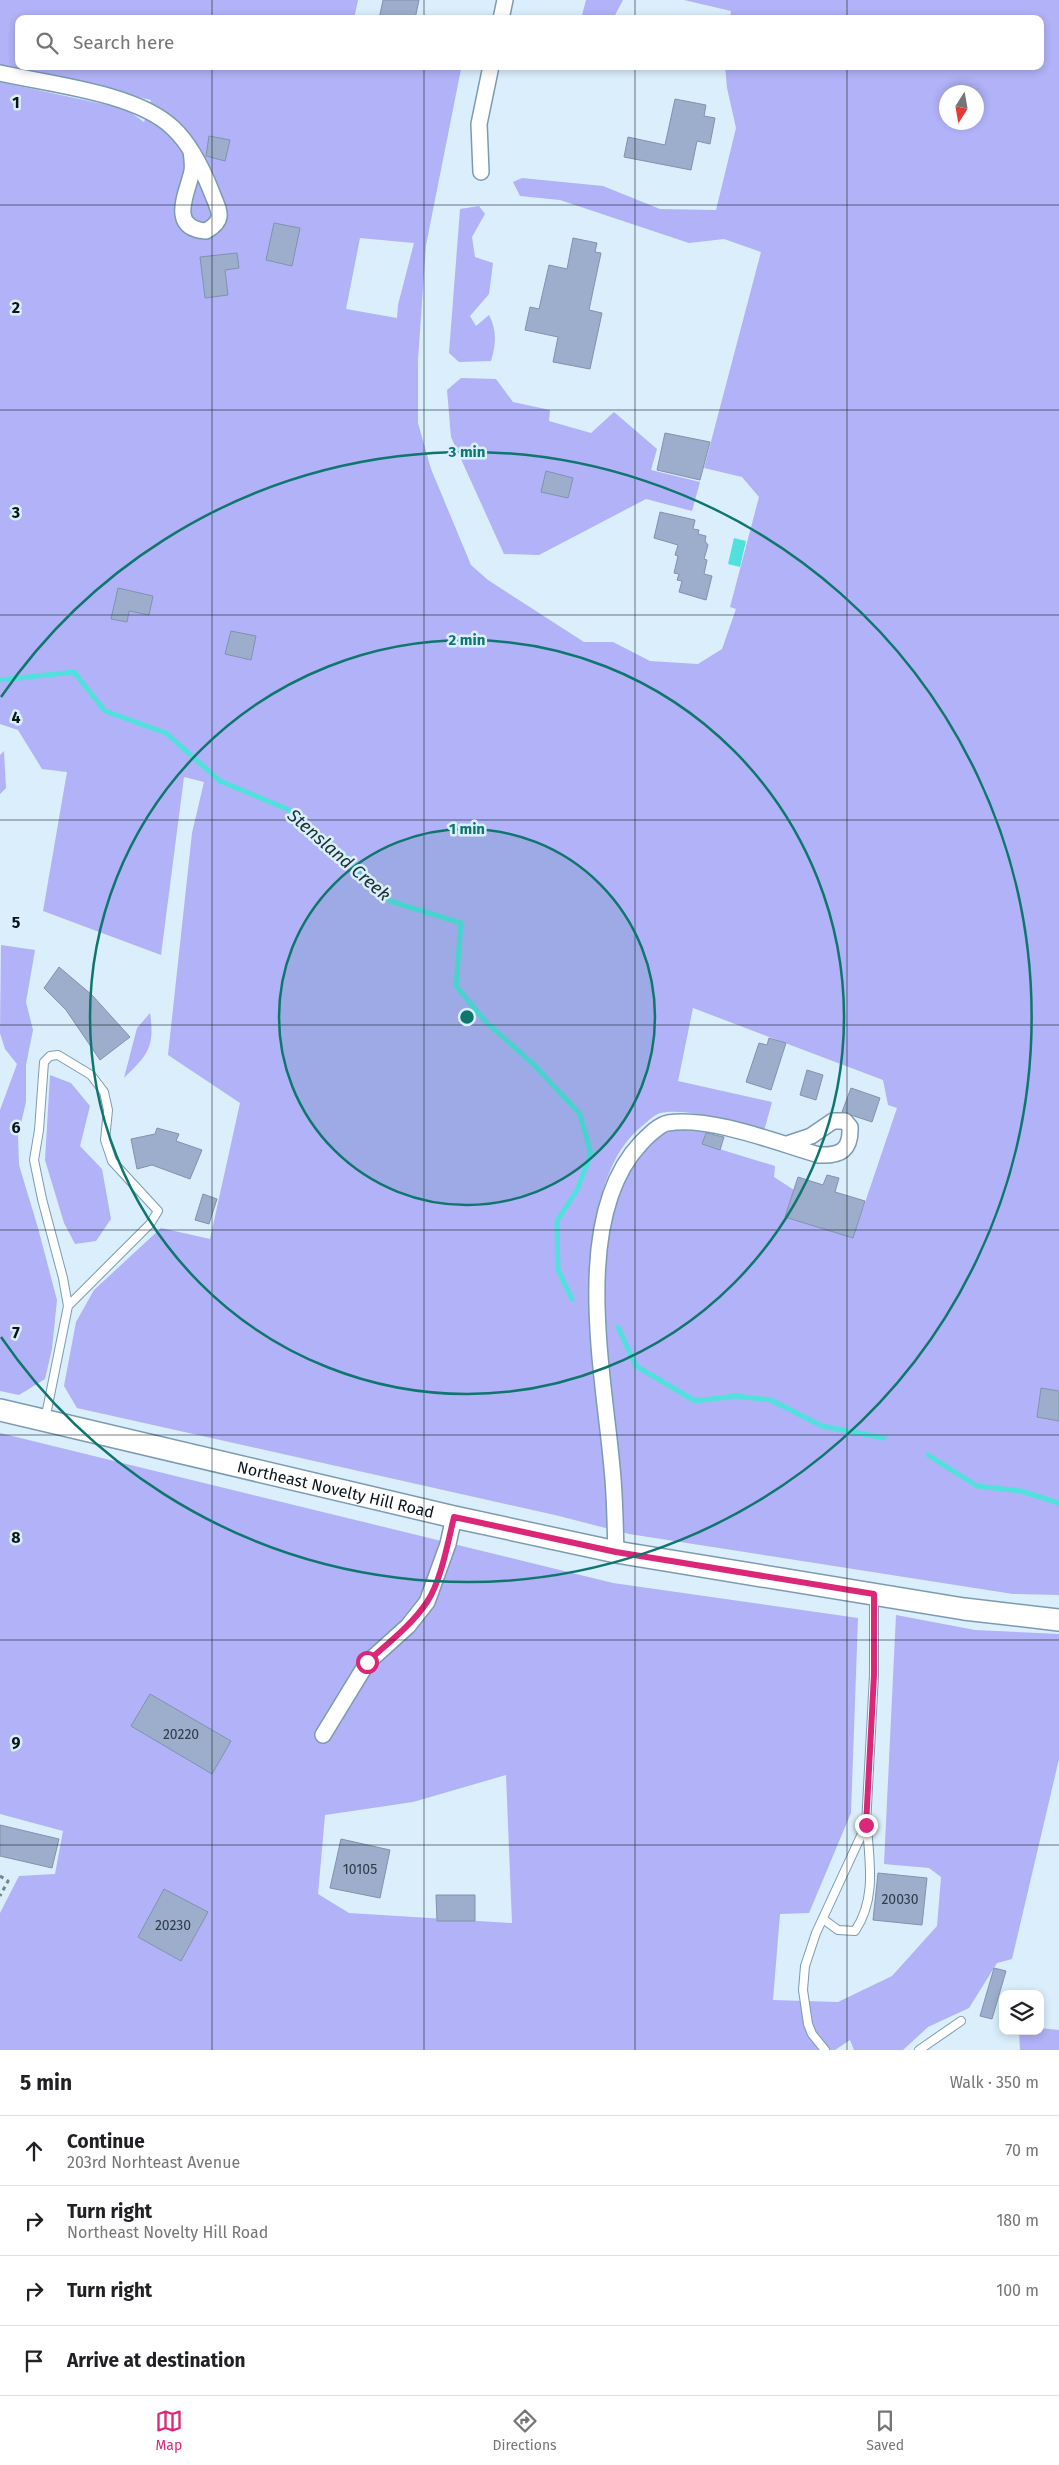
<!DOCTYPE html>
<meta charset="utf-8">
<style>
body{margin:0;font-family:"Fira Sans",sans-serif;background:#f2f2f2;color:#202124}
.controls{position:absolute;right:15px;bottom:15px;display:grid;overflow:hidden;border-radius:10px;box-shadow:0 2px 8px #0003}
.controls button{width:45px;height:45px;display:grid;place-items:center;padding:0;border:0;border-bottom:1px solid #e0e0e0;background:#fff;color:#202124;font:25px sans-serif}
.compass{position:absolute;left:939px;top:85px;width:45px;height:45px;border-radius:50%;background:#fff;box-shadow:0 2px 8px #0003;rotate:191deg}
.stop{position:absolute;width:15px;height:15px;margin:-11px;border:4px solid #db2777;border-radius:50%;background:#fff}
.stop.end{background:#db2777;border-color:#fff;box-shadow:0 1px 5px #0008}
.list{margin:0;padding:0;list-style:none}
h2{display:flex;justify-content:space-between;align-items:center;height:65px;margin:0;padding:0 20px;font-size:21px}
h2 small{font-size:16px;font-weight:400;color:#757577}
.list li{display:grid;grid-template-columns:32px 1fr auto;gap:15px;align-items:center;box-sizing:border-box;height:70px;padding:0 20px;border-top:1px solid #e0e0e0}
.list b{display:block;font-size:19px;white-space:nowrap}
.list p{margin:0;font-size:16px;white-space:nowrap;color:#757577}
.list em{font-size:16px;font-style:normal;color:#757577}
.icon{flex:none;width:28px;height:28px;fill:none;stroke:currentColor;stroke-width:2;stroke-linecap:round;stroke-linejoin:round}
.map{position:relative;flex:none;width:1059px;height:2050px;overflow:hidden}
.search{position:absolute;background:#fff;box-shadow:0 2px 8px #0003;left:15px;right:15px;top:15px;height:55px;display:flex;align-items:center;gap:12px;box-sizing:border-box;padding:0 18px;border-radius:10px;color:#757577;font-size:19px}
.sheet{height:345px;background:#fff}
nav{display:flex;justify-content:space-around;align-items:center;box-sizing:border-box;height:70px;border-top:1px solid #e0e0e0;background:#fff;font-size:14px;color:#757577}
nav a{display:grid;justify-items:center;gap:2px}
nav .on{color:#db2777}
.map>svg:first-child{display:block}
.green{fill:#b1b2f7;fill-rule:evenodd}
.water{fill:#51e1dd}
.lines{fill:none;stroke-linecap:round;stroke-linejoin:round}
.stream{stroke:#51e1dd;stroke-width:5}
.building{fill:#9daecc;stroke:#8192ae}
.lane-casing{stroke:#7c9bb0;stroke-width:10}
.street-casing{stroke:#7c9bb0;stroke-width:18}
.secondary-casing{stroke:#7c9bb0;stroke-width:24}
.path{stroke:#768690;stroke-width:3;stroke-dasharray:4 4;stroke-linecap:butt}
.lane{stroke:#fff;stroke-width:8}
.street{stroke:#fff;stroke-width:15}
.secondary{stroke:#fff;stroke-width:21}
.route{stroke:#db2777;stroke-width:6}
.grid{fill:none;stroke:#09151c;stroke-width:1;stroke-opacity:0.55}
.ring{fill:none;stroke:#0f766e;stroke-width:2.5}
.labels{text-anchor:middle;stroke-width:5;stroke-linejoin:round;paint-order:stroke}
.number-label{font-size:14px;fill:#2e3b48}
.street-label{font-size:16px;fill:#09151c;stroke:#daeefb}
.water-label{font-size:18px;font-style:italic;fill:#18302f;stroke:#daeefb}
.grid-label{font-size:16px;text-anchor:middle;font-weight:bold;fill:#09151c;stroke:#daeefb;stroke-width:5;stroke-linejoin:round;paint-order:stroke}
.centre{fill:#0f766e;stroke:#daeefb;stroke-width:2.5}
.ring-label{font-size:15px;text-anchor:middle;font-weight:bold;fill:#0f766e;stroke:#daeefb;stroke-width:5;stroke-linejoin:round;paint-order:stroke}
</style>
<div class="map">
<svg width="1059" height="2050" viewBox="0 0 1059 2050">
<rect width="100%" height="100%" fill="#daeefb"/>
<path class="green" d="M0 0H358L354 19H19V66H446L461 69 426 245 418 360V423L431 469 471 565 488 580 584 642H613L650 661 698 664 722 649 736 609 730 607 759 497 742 477 704 468 761 252 724 239 689 243 560 200 520 196 513 182 522 178 603 186 660 209 716 210 736 128 727 88 725 66H1040V19H730L731 11 684 0H1059V1595L1013 1594 629 1534 555 1515 77 1408 64 1386 76 1322 94 1290 161 1228 210 1239 240 1103 168 1055 192 833 204 782 184 777 161 955 43 911 67 772 42 769 18 730 0 724V82L126 109 144 122 151 100 0 67ZM946 92H976V122H946ZM360 238 414 243 398 305 397 318 346 309ZM693 1008 883 1080 888 1105 897 1108 853 1238 786 1217 794 1190 774 1177 775 1166 703 1144 706 1131C688 1126 664 1131 648 1142 643 1146 640 1153 637 1158 613 1198 602 1244 590 1288 595 1234 596 1164 642 1126 647 1122 654 1115 660 1113 690 1107 735 1124 764 1131L772 1102 678 1081Z
M586 0H623L613 19H581Z
M479 206 485 214 472 237 475 257 493 263 489 294 470 316 476 326 489 315C497 330 496 345 491 361L459 362 449 353 460 209Z
M461 378 496 379 513 402 550 410 549 421 591 433 614 412 657 449 651 470 700 482 692 511 646 499 539 555 504 554 451 437 447 390Z
M4 751 6 788 0 794V755Z
M1 945 35 950 26 1002 33 1030 26 1065V1102L18 1136 19 1165 38 1228 57 1300 52 1349 45 1379 19 1395 0 1391V1110L17 1064 5 1049 0 1033Z
M150 1013C155 1047 148 1055 124 1078L137 1028Z
M50 1075 71 1083 90 1106 80 1146 102 1169 111 1219 96 1241 75 1244 64 1223 45 1160Z
M0 1433 613 1583 858 1618 851 1813 809 1913 780 1914 773 2000 838 2002 892 1976 937 1926 941 1877 929 1868 884 1864 896 1615 975 1630 1059 1634V1759L1012 1959 997 1963 969 2008 928 2027 903 2050H854L850 2040 835 2050H0V1913L19 1876 55 1874 63 1831 0 1814ZM506 1775 512 1923 349 1913 318 1894 325 1815 413 1802Z
M1040 2028 1059 2030V2050H1020L1019 2031H1040Z"/>
<path class="water" d="M734 538 746 541 740 567 728 564Z"/>
<g class="lines">
<path class="stream" d="M0 680 74 672 105 711 166 733 220 781 287 809 350 860 390 901 461 923 456 986 486 1022 533 1064 580 1114 591 1154 577 1190 557 1221 558 1270 572 1299
M618 1327 636 1366 695 1401 736 1396 771 1400 822 1426 884 1438
M928 1455 977 1486 1021 1491 1059 1503"/>
</g>
<path class="building" d="M383 0H419L415 19H379Z
M675 99 706 105 704 116 715 118 710 144 697 141 691 170 624 157 628 137 665 145Z
M209 136 230 140 225 161 206 156Z
M274 223 300 228 292 266 266 260Z
M573 238 597 243 595 252 601 253 589 310 602 313 590 369 553 362 558 337 525 330 530 307 539 309 549 265 567 269Z
M237 253 239 268 225 270 228 295 205 298 200 257Z
M665 433 710 442 700 480 657 470Z
M546 471 573 478 568 498 541 492Z
M660 512 695 520 693 529 699 530 698 534 706 536 705 541 708 545 704 559 707 560 704 574 712 576 706 600 679 592 682 581 677 580 679 574 674 573 678 556 675 555 678 545 654 538Z
M118 588 153 596 149 615 129 611 127 622 111 619Z
M231 631 256 636 251 660 225 654Z
M59 967 92 995 130 1037 100 1060 66 1010 44 988Z
M769 1038 786 1043 771 1090 746 1082 759 1043 767 1045Z
M807 1070 823 1075 816 1100 800 1095Z
M851 1088 880 1098 872 1122 842 1112Z
M157 1128 179 1134 176 1141 202 1150 190 1179 152 1165 137 1169 131 1139 155 1134Z
M706 1133 724 1137 720 1150 702 1144Z
M827 1175 839 1178 835 1192 865 1201 853 1238 785 1217 798 1177 823 1185Z
M203 1194 217 1199 209 1224 195 1220Z
M1041 1388 1059 1391V1421L1037 1417Z
M150 1694 231 1741 212 1774 131 1726Z
M0 1825 59 1839 52 1868 0 1856Z
M341 1839 390 1850 380 1898 330 1888Z
M878 1873 927 1878 922 1925 873 1920Z
M164 1889 208 1912 181 1961 138 1937Z
M436 1895H475V1921H437Z
M994 1968 1006 1971 992 2019 980 2016Z"/>
<g class="lines">
<defs>
<path id="lane" d="M45 1420 68 1306 63 1278 42 1199 34 1160 39 1130 44 1062 50 1056 58 1055 91 1075 104 1092 108 1110 105 1140 112 1161 158 1211 150 1224 68 1306
M823 1919 838 1930 855 1931C876 1900 870 1864 867 1828
M825 2050 812 2034 808 2024 803 1990 805 1966 816 1933 866 1825 874 1675V1596
M919 2050 961 2021"/>
<path id="street" d="M501 19 505 0
M0 73C49 84 137 93 173 128 191 145 203 170 212 193 219 211 226 220 206 231 167 228 188 192 192 171 193 165 192 158 191 151
M481 172 479 124 491 66
M616 1552C615 1524 615 1496 612 1468 604 1375 570 1218 641 1143 648 1136 658 1125 668 1123 710 1116 778 1143 819 1155 841 1156 851 1150 850 1127L845 1121H833L811 1136 787 1144
M323 1735 367 1663 408 1626 427 1602 448 1544 454 1517"/>
<g id="secondary">
<path id="s1" d="M0 1410 454 1517 616 1552 964 1609 1059 1620"/>
</g>
</defs>
<use href="#lane" class="lane-casing"/>
<use href="#street" class="street-casing"/>
<use href="#secondary" class="secondary-casing"/>
<path class="path" d="M0 1876 8 1881 0 1896"/>
<use href="#lane" class="lane"/>
<use href="#street" class="street"/>
<use href="#secondary" class="secondary"/>
</g>
<g class="lines">
<path class="route" d="M367 1662C387 1644 411 1626 427 1602 441 1581 448 1542 454 1517L616 1552 874 1594V1675L866 1825"/>
</g>
<path class="grid" d="M212 0V19M424 0V19M635 0V19M847 0V19M212 66V2050M424 66V2050M635 66V2050M847 66V2050M0 205H1059M0 410H1059M0 615H1059M0 820H1059M0 1025H1059M0 1230H1059M0 1435H1059M0 1640H1059M0 1845H1059"/>
<circle cx="467" cy="1017" r="188" fill="#0f766e" fill-opacity=".12"/>
<g class="ring">
<circle cx="467" cy="1017" r="188"/>
<circle cx="467" cy="1017" r="377"/>
<path d="M1 697A565 565 0 1 1 1 1337"/>
</g>
<g class="labels">
<g class="number-label">
<text x="181" y="1739">20220</text>
<text x="360" y="1874">10105</text>
<text x="900" y="1904">20030</text>
<text x="173" y="1930">20230</text>
</g>
<g class="street-label">
<text dy="6" stroke="none"><textPath href="#s1" startOffset="345">Northeast Novelty Hill Road</textPath></text>
</g>
<g class="water-label">
<text transform="translate(339 855) rotate(41)" y="6">Stensland Creek</text>
</g>
</g>
<g class="grid-label">
<text x="16" y="108">1</text>
<text x="16" y="313">2</text>
<text x="16" y="518">3</text>
<text x="16" y="723">4</text>
<text x="16" y="928">5</text>
<text x="16" y="1133">6</text>
<text x="16" y="1338">7</text>
<text x="16" y="1543">8</text>
<text x="16" y="1748">9</text>
</g>
<circle cx="467" cy="1017" r="8" class="centre"/>
<g class="ring-label">
<text x="467" y="457">3 min</text>
<text x="467" y="645">2 min</text>
<text x="467" y="834">1 min</text>
</g>
</svg>
<div class="controls">
<button><svg class="icon" aria-label="layers" viewBox="0 0 24 24"><path d="M12 4l9 5-9 5-9-5zM3 14l9 5 9-5"/></svg></button>
</div>
<svg class="compass" viewBox="-18 -18 36 36"><path d="M0-13l5 13h-10z" fill="#e53935"/><path d="M0 13l5-13h-10z" fill="#757577"/></svg>
<div class="stop" style="left:367px;top:1662px"></div>
<div class="stop end" style="left:866px;top:1825px"></div>
<div class="search"><svg class="icon" aria-label="search" viewBox="0 0 24 24"><circle cx="10" cy="10" r="6"/><path d="M15 15l6 6"/></svg>Search here</div>
</div>
<section class="sheet">
<h2>5 min<small>Walk · 350 m</small></h2>
<ul class="list">
<li><svg class="icon" aria-label="ahead" viewBox="0 0 24 24"><path d="M12 20V5M6 11l6-6 6 6"/></svg><div><b>Continue</b><p>203rd Norhteast Avenue</p></div><em>70 m</em></li>
<li><svg class="icon" aria-label="right" viewBox="0 0 24 24"><path d="M7 20v-9h11M14 6l5 5-5 5"/></svg><div><b>Turn right</b><p>Northeast Novelty Hill Road</p></div><em>180 m</em></li>
<li><svg class="icon" aria-label="right" viewBox="0 0 24 24"><path d="M7 20v-9h11M14 6l5 5-5 5"/></svg><div><b>Turn right</b></div><em>100 m</em></li>
<li><svg class="icon" aria-label="arrive" viewBox="0 0 24 24"><path d="M6 21V4h12l-3 4 3 4H6"/></svg><div><b>Arrive at destination</b></div></li>
</ul>
</section>
<nav>
<a class="on"><svg class="icon" aria-label="map" viewBox="0 0 24 24"><path d="M3 6l6-2 6 2 6-2v14l-6 2-6-2-6 2zM9 4v14M15 6v14"/></svg>Map</a>
<a><svg class="icon" aria-label="directions" viewBox="0 0 24 24"><path d="M12 3l9 9-9 9-9-9zM9 14v-3h6M13 9l2 2-2 2"/></svg>Directions</a>
<a><svg class="icon" aria-label="saved" viewBox="0 0 24 24"><path d="M7 4h10v16l-5-4-5 4z"/></svg>Saved</a>
</nav>
